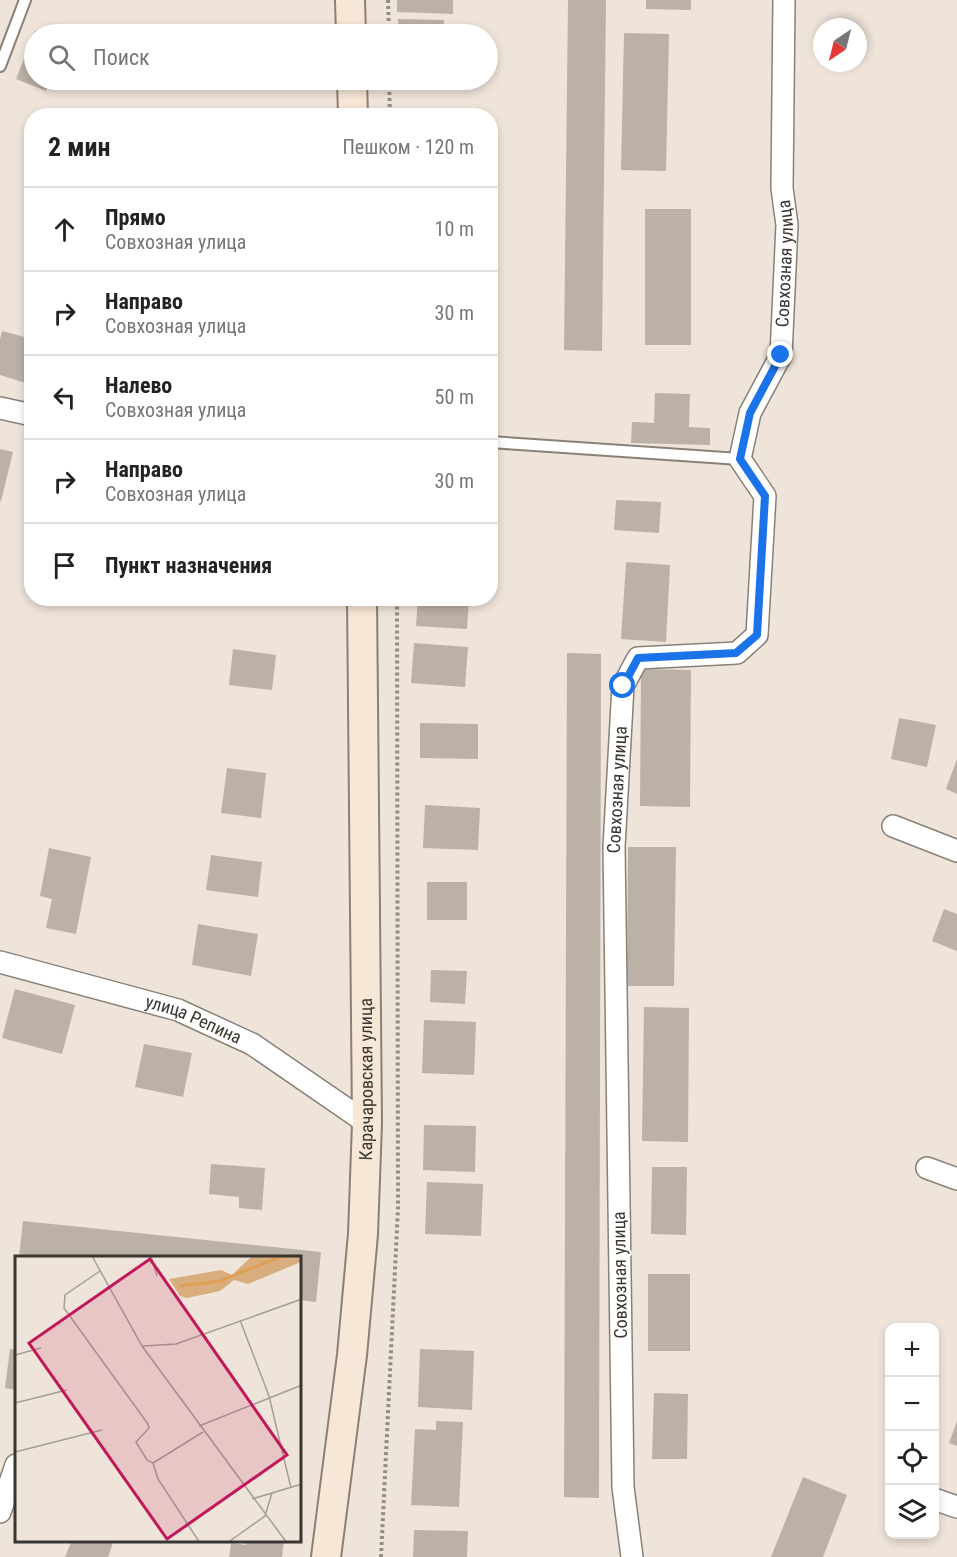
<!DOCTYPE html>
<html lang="ru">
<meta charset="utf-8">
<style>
body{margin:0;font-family:"Roboto Condensed",sans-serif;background:#f6f6f6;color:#222}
.controls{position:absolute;right:18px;bottom:18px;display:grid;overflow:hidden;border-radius:12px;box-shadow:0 3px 9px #0003}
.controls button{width:54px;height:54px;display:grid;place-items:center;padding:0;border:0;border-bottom:2px solid #e0e0e0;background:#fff;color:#222;font:30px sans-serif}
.compass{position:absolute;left:813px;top:18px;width:54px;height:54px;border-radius:50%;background:#fff;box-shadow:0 3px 9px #0003;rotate:215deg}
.stop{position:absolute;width:18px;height:18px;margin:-14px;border:4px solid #1a73e8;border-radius:50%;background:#fff}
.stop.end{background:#1a73e8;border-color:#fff;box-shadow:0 2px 6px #0008}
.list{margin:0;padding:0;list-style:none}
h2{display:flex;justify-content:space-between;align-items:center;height:78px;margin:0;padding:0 24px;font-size:26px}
h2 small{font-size:20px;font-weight:400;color:#767676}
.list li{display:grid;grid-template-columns:39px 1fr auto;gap:18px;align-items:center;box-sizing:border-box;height:84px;padding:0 24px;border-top:2px solid #e0e0e0}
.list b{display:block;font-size:22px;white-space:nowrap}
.list p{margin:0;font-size:20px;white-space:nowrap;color:#767676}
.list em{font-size:20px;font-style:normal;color:#767676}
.icon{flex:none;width:33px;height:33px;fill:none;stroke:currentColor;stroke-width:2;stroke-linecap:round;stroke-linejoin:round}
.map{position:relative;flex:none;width:957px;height:1557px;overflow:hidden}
.search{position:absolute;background:#fff;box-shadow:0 3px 9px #0003;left:24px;top:24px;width:474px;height:66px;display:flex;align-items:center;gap:15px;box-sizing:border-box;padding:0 21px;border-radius:33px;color:#767676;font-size:22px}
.panel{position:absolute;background:#fff;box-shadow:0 3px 9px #0003;left:24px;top:108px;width:474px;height:498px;border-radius:24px}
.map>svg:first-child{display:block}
.building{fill:#bcb1a7}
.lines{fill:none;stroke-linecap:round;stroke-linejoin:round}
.lane-casing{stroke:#8a8076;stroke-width:14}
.street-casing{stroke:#8a8076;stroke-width:24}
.secondary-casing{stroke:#8a8076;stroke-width:32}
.path{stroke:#958d85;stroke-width:4;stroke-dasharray:3 3;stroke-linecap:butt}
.lane{stroke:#fff;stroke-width:10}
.street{stroke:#fff;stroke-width:21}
.secondary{stroke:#f7e7d6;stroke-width:28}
.route{stroke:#1a73e8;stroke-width:8}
.labels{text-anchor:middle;stroke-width:4.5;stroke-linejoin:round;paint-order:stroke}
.street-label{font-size:18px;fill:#393530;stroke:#fff}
.inset-river{fill:none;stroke:#df9f55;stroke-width:3}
.inset-road{fill:none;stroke:#a69e95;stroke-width:1.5}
.view{fill:#c2185b;fill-opacity:0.15;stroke:#c2185b;stroke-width:3}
.inset-edge{fill:none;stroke:#393530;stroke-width:3}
</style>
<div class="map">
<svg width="957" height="1557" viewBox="0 0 957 1557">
<rect width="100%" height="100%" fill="#efe4d9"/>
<path class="building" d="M397 0H453V14L397 12Z
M568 0H606L602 351 564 350Z
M646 0H691V10L646 9Z
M398 19 444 20 443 34H398Z
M35 31 45 34H34V80H50L46 91 16 79Z
M624 33 669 34 666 171 621 170Z
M645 209H691V345H645Z
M2 331 32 339V385L0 375V339Z
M655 393 690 394 689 427 710 428V445L631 443 632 422 654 423Z
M0 449 13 452 1 501H0Z
M616 500 661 502 659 533 614 530Z
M626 562 670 565 666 642 621 639Z
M418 598H469L467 629 416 626Z
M414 643 468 647 465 687 411 683Z
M233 649 276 655 272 690 229 685Z
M567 653 601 654 599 1498 564 1497Z
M641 669 691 670 690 807 640 806Z
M899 718 936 725 927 767 891 759Z
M420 723 478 724V759L420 758Z
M957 759V794L946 789Z
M227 768 266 773 261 818 221 813Z
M425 805 480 808 478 850 423 848Z
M628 847H676L674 986H627Z
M49 848 91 857 76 934 46 928 52 899 40 896Z
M211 855 262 862 258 897 206 890Z
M427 882H467V920H427Z
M944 909 957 914V951L932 941Z
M198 924 258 934 251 976 192 965Z
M431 970 467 971 465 1004 430 1002Z
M15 989 75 1005 62 1054 2 1038Z
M644 1007 689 1008 688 1142 642 1141Z
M424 1020 476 1022 474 1075 422 1073Z
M144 1044 192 1053 183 1097 135 1087Z
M424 1125 476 1126 475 1172 423 1170Z
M211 1164 265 1168 262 1210 239 1208V1197L209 1194Z
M652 1167H687L686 1235 651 1234Z
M427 1182 483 1184 481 1236 425 1234Z
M23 1221 321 1252 316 1302 300 1300V1257H19Z
M648 1274H690V1351H648Z
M10 1349 16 1350V1390L5 1388Z
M420 1349 474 1351 472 1410 418 1407Z
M654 1393 688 1394 687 1459H652Z
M436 1421 463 1422 459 1507 411 1505 415 1429 436 1430Z
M957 1421V1446L949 1443Z
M803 1477 847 1495 823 1557H771Z
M414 1530 468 1531 467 1557H413Z
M72 1540H114L108 1557H65Z
M247 1540H284L282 1557H229L231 1543 246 1545Z"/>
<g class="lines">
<defs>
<path id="lane" d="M0 66 25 0
M490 442 740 459"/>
<g id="street">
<path d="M0 408 32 415"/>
<path d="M893 826 957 851"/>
<path id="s1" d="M0 962 178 1010 252 1044 367 1123"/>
<path d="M927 1168 957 1179"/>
<path d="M934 1499 957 1507"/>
<path d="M0 1512 16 1465"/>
<path id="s2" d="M632 1557 623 1487 614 847 623 686 638 658 737 653 757 635 765 496 740 459 750 413 781 355 787 225 782 188 784 0"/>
</g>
<g id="secondary">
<path d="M350 0 351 34"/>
<path d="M352 80 353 116"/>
<path id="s3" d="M326 1557 352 1355 363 1234 367 1123 362 598"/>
</g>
</defs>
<use href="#lane" class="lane-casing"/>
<use href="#street" class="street-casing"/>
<use href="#secondary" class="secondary-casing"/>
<path class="path" d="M388 0 389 34
M389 80 390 116
M381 1557 398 1208 397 598"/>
<use href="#lane" class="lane"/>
<use href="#street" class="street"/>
<use href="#secondary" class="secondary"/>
</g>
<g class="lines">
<path class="route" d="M623 686 638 658 736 653 757 635 765 496 740 459 750 413 781 355"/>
</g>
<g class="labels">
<g class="street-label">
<text dy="6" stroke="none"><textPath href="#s2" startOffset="1418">Совхозная улица</textPath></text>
<text dy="6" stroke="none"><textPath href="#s2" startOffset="768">Совхозная улица</textPath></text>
<text dy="6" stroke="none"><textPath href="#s1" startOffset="202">улица Репина</textPath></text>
<text dy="6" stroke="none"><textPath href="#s3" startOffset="480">Карачаровская улица</textPath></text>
<text transform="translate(620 1275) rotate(-91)" y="6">Совхозная улица</text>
</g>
</g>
<g transform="translate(15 1256)">
<rect width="286" height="286" fill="#efe4d9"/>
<path d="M237 0H286V6L233 28 219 24 205 35 172 42 165 40 154 23 206 14 217 19Z" fill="#d9ad7d"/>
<path class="inset-river" d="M164 30 205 25 267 0"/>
<path class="inset-road" d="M77 0 127 90 272 287M136 0 142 20M85 15 50 39 49 52 133 168 134 172 121 186 132 204 138 207 143 223 185 287M225 64 254 140 276 232M128 90 161 88 287 43M0 99 26 92M0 147 52 134M184 170 287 129M0 196 87 174M138 207 188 176M237 243 287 228M212 287 250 260 257 237"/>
<path class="view" d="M135 3 272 199 152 283 14 87Z"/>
<rect width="286" height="286" class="inset-edge"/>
</g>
</svg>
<div class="controls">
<button>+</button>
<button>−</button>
<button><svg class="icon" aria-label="locate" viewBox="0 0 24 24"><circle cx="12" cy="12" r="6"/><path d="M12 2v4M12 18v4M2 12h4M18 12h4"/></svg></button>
<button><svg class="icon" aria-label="layers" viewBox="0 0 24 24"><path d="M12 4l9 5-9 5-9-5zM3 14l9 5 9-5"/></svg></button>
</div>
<svg class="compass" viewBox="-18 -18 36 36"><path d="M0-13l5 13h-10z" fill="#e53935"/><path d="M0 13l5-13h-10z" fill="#767676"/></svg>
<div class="stop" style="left:623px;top:686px"></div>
<div class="stop end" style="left:781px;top:355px"></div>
<div class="search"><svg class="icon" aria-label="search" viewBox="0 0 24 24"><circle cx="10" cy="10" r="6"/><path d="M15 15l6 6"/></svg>Поиск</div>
<section class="panel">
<h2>2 мин<small>Пешком · 120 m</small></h2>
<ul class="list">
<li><svg class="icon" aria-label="ahead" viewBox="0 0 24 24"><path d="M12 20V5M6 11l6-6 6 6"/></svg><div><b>Прямо</b><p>Совхозная улица</p></div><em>10 m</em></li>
<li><svg class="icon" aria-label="right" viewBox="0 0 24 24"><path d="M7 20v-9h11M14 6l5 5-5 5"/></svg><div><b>Направо</b><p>Совхозная улица</p></div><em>30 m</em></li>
<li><svg class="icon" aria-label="left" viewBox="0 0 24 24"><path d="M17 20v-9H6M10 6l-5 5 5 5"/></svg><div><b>Налево</b><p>Совхозная улица</p></div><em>50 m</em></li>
<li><svg class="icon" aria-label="right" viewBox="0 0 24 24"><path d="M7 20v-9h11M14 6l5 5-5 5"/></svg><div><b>Направо</b><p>Совхозная улица</p></div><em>30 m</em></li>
<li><svg class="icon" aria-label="arrive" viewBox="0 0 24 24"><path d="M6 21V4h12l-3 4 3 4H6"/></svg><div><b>Пункт назначения</b></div></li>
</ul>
</section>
</div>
